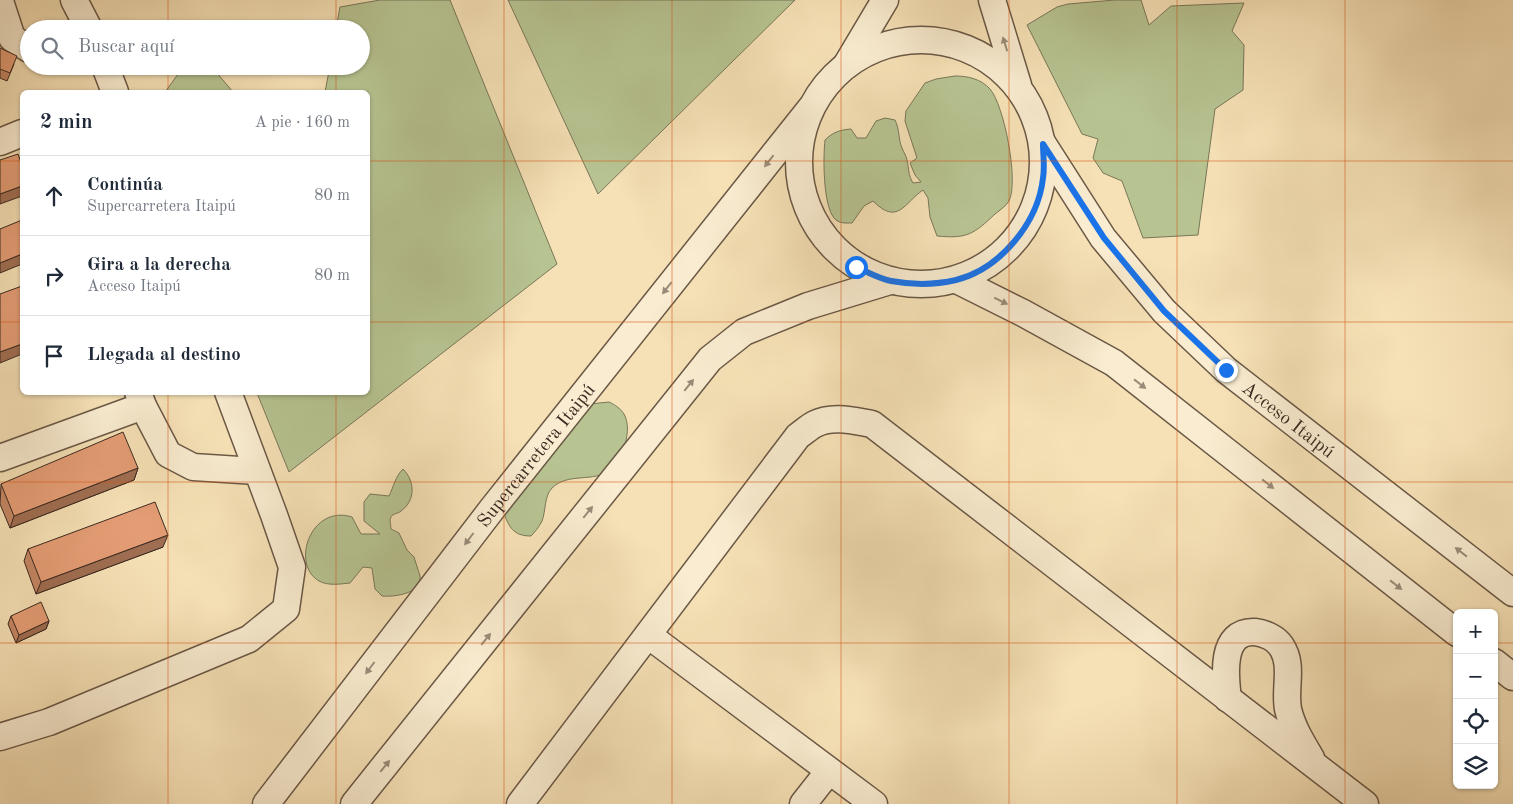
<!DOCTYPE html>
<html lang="es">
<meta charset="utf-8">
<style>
body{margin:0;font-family:"Old Standard TT",serif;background:#f6f6f7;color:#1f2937}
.controls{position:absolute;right:15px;bottom:15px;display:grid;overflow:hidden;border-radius:8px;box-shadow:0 1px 4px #0004}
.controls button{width:45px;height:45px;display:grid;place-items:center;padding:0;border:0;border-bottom:1px solid #e0e1e3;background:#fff;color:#1f2937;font:25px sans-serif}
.stop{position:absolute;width:15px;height:15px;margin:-11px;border:4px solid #1a73e8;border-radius:50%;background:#fff}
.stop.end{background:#1a73e8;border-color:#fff;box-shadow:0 1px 5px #0008}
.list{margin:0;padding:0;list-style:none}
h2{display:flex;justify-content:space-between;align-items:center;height:65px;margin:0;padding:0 20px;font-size:21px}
h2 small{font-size:16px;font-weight:400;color:#747a83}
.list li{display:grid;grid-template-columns:32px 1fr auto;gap:15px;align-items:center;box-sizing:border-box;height:80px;padding:0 20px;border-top:1px solid #e0e1e3}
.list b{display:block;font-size:19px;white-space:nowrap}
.list p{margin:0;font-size:16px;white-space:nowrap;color:#747a83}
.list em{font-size:16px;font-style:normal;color:#747a83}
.icon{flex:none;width:28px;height:28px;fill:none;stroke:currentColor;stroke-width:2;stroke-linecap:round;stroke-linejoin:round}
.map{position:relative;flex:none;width:1513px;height:804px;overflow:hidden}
.search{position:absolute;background:#fff;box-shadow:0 1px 4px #0004;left:20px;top:20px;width:350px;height:55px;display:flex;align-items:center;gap:12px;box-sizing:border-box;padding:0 18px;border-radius:28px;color:#747a83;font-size:19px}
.panel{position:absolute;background:#fff;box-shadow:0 1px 4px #0004;left:20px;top:90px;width:350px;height:305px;border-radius:8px}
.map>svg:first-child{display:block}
.green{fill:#b7c492;stroke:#79775a}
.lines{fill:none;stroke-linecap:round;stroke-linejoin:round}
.minor-casing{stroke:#6a5846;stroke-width:29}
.minor{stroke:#f9ecd0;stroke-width:26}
.wall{fill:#c58765;stroke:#3b2a21}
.shaded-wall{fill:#a06e52;stroke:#3b2a21}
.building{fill:#e59d75;stroke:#3b2a21}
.oneway{fill:#9a8b78}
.route{stroke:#1a73e8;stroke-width:6}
.grid{fill:none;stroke:#d7540e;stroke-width:1;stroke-opacity:0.55}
.labels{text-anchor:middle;stroke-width:5;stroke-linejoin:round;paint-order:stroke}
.street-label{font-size:19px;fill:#3b2a21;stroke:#f9ecd0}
</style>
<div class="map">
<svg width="1513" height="804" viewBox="0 0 1513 804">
<rect width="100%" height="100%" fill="#f6e1b6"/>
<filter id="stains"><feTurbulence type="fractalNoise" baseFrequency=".004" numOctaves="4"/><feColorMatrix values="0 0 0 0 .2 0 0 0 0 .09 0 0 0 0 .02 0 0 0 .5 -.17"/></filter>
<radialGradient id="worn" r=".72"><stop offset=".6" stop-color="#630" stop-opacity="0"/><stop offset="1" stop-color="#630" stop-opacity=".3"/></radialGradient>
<path class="green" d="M380 0H450L557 264 289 472 257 393 368 392V92H325L330 66H361V29H336L340 7Z
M508 0H795L598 194Z
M1115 0H1141L1149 25 1171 6 1244 3 1232 31 1244 45 1243 90 1215 109 1198 235 1143 238 1122 181 1103 173 1093 158 1098 139 1082 134 1027 25 1057 7 1068 4Z
M184 66H211L233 92H165Z
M955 76C968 76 981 79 990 89 1004 105 1019 181 1009 201 1006 206 1000 210 995 214 974 234 967 239 937 236L930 217 928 198 923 190C904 203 898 226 873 201L864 206 852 223C846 223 839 224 834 218 823 204 823 158 825 140 833 132 840 130 851 129L857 138H866L876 121 885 118 895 120C900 130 898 139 902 148 904 153 906 155 907 160 909 169 908 175 913 183L921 182 915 175 910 163 917 158 905 121 906 111 925 83 936 79Z
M609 402C615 405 620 408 624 414 633 430 623 459 609 470 594 483 568 472 552 488 544 496 546 511 542 521 539 527 535 532 531 536 513 536 509 527 503 511L590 404Z
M403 469C415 481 416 500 401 511 398 514 393 513 391 517 389 520 391 525 391 529L399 533 407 550 414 557 420 576V586C409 594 396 597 382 596L375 589 372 568 363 567 350 583C340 584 328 586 319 581 290 564 311 504 352 517L361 534H380L364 521V502L370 494 389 496C394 486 395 477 403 469Z"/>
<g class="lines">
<defs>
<g id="minor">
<path d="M74 0 89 29"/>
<path d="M992 0 1018 85"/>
<path d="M0 1 12 38 29 49"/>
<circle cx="921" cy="162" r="122"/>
<path d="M847 64 885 0"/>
<path d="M105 66 115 92"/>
<path d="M0 142 22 133"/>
<path id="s1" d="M1043 144 1103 238 1164 311 1226 370 1513 593"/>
<path d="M957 280 1023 313 1114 363 1457 633"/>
<path d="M143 406 168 454 193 467 257 471"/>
<path d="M0 458 143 406 138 392"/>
<path d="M648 635 874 804"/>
<path d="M1494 662 1513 677"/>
<path d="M1228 699C1225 676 1220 630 1255 632 1264 633 1276 638 1281 646 1294 665 1284 688 1288 709 1292 727 1302 743 1311 758"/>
<path d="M0 737 49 722 249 639 286 609 292 567 274 515 228 392"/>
<path id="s2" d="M266 804 492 509 810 109"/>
<path d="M354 804 710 359 744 332 808 306 890 281"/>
<path d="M520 804 798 436C804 432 809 427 815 424 833 415 854 421 872 424L1365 804"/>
<path d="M803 804 829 771"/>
</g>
</defs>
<use href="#minor" class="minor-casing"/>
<use href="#minor" class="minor"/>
</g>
<path class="wall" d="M0 48 14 64 7 81 0 78Z
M138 468 134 480 10 528 0 504 1 484Z
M163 547 36 594 24 561 28 549Z
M11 616 49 621 46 629 16 643 8 624Z"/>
<path class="shaded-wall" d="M22 186V196L0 204V194Z
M22 254V264L0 273V263Z
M22 344V354L0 363V352Z
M138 468 134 480 10 528 14 516Z
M168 535 163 547 36 594 41 582Z
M49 621 46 629 16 643 19 635Z"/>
<path class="building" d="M0 48 17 56 10 73 0 69Z
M18 154 22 165V186L0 194V160Z
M22 220V254L0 263V229Z
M22 286V344L0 352V294Z
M123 432 138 468 14 516 1 484Z
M155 502 168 535 41 582 28 549Z
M41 602 49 621 19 635 11 616Z"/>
<defs><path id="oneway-solid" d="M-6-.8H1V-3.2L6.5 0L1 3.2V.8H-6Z" transform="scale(1.25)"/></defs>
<g class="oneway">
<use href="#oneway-solid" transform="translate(1005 44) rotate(-107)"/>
<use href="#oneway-solid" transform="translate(769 161) rotate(128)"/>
<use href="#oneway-solid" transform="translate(667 288) rotate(128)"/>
<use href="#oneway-solid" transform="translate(1001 301) rotate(26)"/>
<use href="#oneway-solid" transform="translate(1140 384) rotate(38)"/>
<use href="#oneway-solid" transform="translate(689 385) rotate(-51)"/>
<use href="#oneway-solid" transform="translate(1268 484) rotate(38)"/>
<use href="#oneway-solid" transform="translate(588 512) rotate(-51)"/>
<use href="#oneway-solid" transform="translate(469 539) rotate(127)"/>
<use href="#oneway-solid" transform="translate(1461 552) rotate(-142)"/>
<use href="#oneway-solid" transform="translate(1396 585) rotate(38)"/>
<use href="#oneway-solid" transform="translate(486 639) rotate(-51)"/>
<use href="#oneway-solid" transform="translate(370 668) rotate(127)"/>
<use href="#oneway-solid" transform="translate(385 766) rotate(-51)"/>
</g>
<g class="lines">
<path class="route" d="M856 267C867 272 880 279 891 281 913 285 935 285 956 280 1000 269 1038 223 1043 178 1045 167 1043 155 1043 144L1104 238 1164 311 1226 370"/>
</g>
<path class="grid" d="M168 0V29M336 0V29M504 0V804M672 0V804M841 0V804M1009 0V804M1177 0V804M1345 0V804M168 66V92M336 66V92M0 161H22M368 161H1513M0 322H22M368 322H1513M168 392V804M336 392V804M0 482H1513M0 643H1457M1494 643H1513"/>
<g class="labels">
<g class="street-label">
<text dy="7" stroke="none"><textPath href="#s1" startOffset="372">Acceso Itaipú</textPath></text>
<text dy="7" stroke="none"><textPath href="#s2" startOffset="441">Supercarretera Itaipú</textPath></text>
</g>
</g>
<rect width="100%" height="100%" filter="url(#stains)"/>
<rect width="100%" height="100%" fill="url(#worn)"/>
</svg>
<div class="controls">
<button>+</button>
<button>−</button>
<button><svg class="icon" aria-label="locate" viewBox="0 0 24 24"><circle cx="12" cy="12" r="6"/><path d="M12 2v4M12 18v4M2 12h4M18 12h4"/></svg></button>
<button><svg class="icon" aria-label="layers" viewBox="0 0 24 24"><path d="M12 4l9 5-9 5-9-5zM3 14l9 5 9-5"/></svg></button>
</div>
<div class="stop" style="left:856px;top:267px"></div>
<div class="stop end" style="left:1226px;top:370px"></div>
<div class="search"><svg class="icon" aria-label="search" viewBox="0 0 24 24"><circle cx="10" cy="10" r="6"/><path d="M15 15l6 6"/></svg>Buscar aquí</div>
<section class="panel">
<h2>2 min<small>A pie · 160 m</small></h2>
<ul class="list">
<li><svg class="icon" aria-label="ahead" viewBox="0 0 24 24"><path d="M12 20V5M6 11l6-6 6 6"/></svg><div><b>Continúa</b><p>Supercarretera Itaipú</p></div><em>80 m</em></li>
<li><svg class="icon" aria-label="right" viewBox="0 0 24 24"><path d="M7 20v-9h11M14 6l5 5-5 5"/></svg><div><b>Gira a la derecha</b><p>Acceso Itaipú</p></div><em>80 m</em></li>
<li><svg class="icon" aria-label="arrive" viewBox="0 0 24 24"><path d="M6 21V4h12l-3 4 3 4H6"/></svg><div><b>Llegada al destino</b></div></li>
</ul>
</section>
</div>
